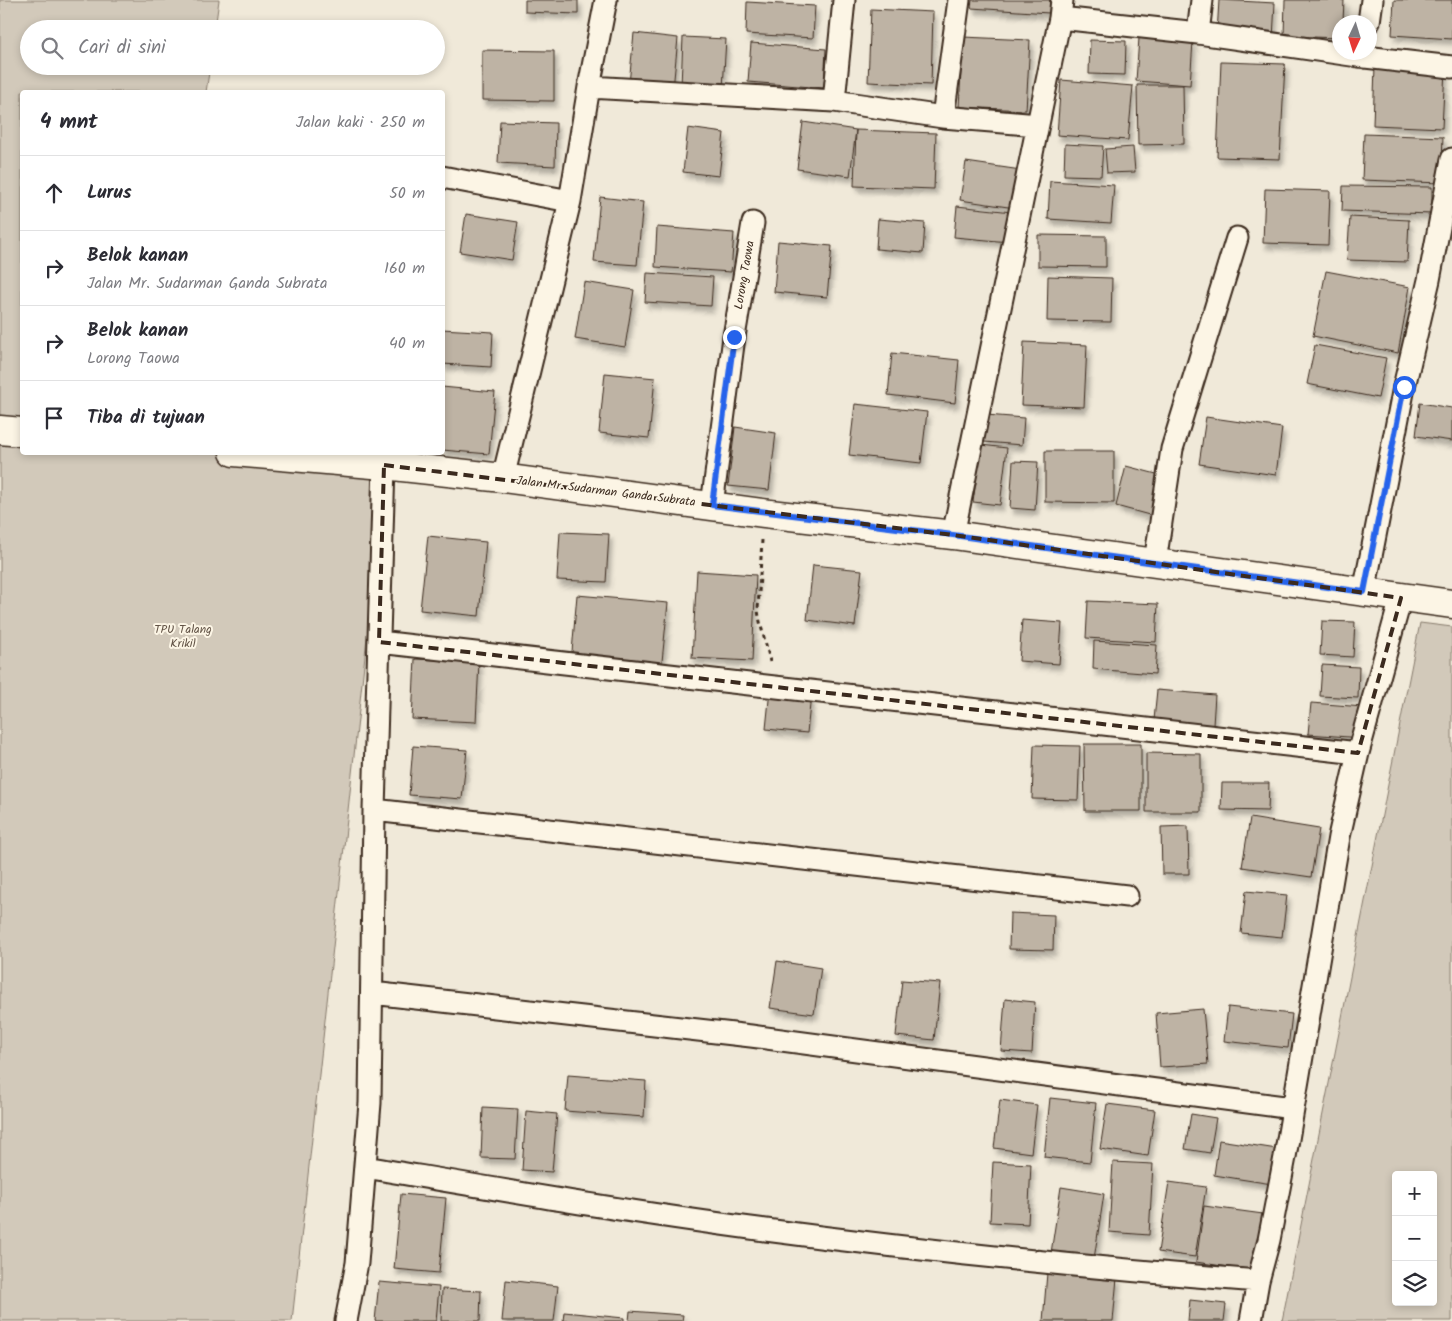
<!DOCTYPE html>
<html lang="id">
<meta charset="utf-8">
<style>
body{margin:0;font-family:Kalam,sans-serif;background:#f7f7f7;color:#2b2b33}
.controls{position:absolute;right:15px;bottom:15px;display:grid;overflow:hidden;border-radius:5px;box-shadow:0 2px 8px #0003}
.controls button{width:45px;height:45px;display:grid;place-items:center;padding:0;border:0;border-bottom:1px solid #e1e1e2;background:#fff;color:#2b2b33;font:25px sans-serif}
.compass{position:absolute;left:1332px;top:15px;width:45px;height:45px;border-radius:50%;background:#fff;box-shadow:0 2px 8px #0003;rotate:184deg}
.stop{position:absolute;width:15px;height:15px;margin:-11px;border:4px solid #2563eb;border-radius:50%;background:#fff}
.stop.end{background:#2563eb;border-color:#fff;box-shadow:0 1px 5px #0008}
.list{margin:0;padding:0;list-style:none}
h2{display:flex;justify-content:space-between;align-items:center;height:65px;margin:0;padding:0 20px;font-size:21px}
h2 small{font-size:16px;font-weight:400;color:#7c7c81}
.list li{display:grid;grid-template-columns:32px 1fr auto;gap:15px;align-items:center;box-sizing:border-box;height:75px;padding:0 20px;border-top:1px solid #e1e1e2}
.list b{display:block;font-size:19px;white-space:nowrap}
.list p{margin:0;font-size:16px;white-space:nowrap;color:#7c7c81}
.list em{font-size:16px;font-style:normal;color:#7c7c81}
.icon{flex:none;width:28px;height:28px;fill:none;stroke:currentColor;stroke-width:2;stroke-linecap:round;stroke-linejoin:round}
.map{position:relative;flex:none;width:1452px;height:1321px;overflow:hidden}
.search{position:absolute;background:#fff;box-shadow:0 2px 8px #0003;left:20px;top:20px;width:425px;height:55px;display:flex;align-items:center;gap:12px;box-sizing:border-box;padding:0 18px;border-radius:28px;color:#7c7c81;font-size:19px}
.panel{position:absolute;background:#fff;box-shadow:0 2px 8px #0003;left:20px;top:90px;width:425px;height:365px;border-radius:5px}
.map>svg:first-child{display:block}
.green{fill:#d2c9ba;stroke:#867a6c;fill-rule:evenodd}
.building{fill:#beb3a4;stroke:#3b2a1e;filter:url(#shadow)}
.lines{fill:none;stroke-linecap:round;stroke-linejoin:round}
.street-casing{stroke:#3b2a1e;stroke-width:25}
.secondary-casing{stroke:#3b2a1e;stroke-width:31}
.path{stroke:#3b2a1e;stroke-width:3;stroke-dasharray:4 4;stroke-linecap:butt}
.street{stroke:#fcf5e5;stroke-width:21}
.secondary{stroke:#fcf5e5;stroke-width:28}
.route{stroke:#2563eb;stroke-width:6}
.marked{fill:none;stroke:#3b2a1e;stroke-width:4;stroke-dasharray:10 6;stroke-linejoin:round}
.labels{text-anchor:middle;stroke-width:4;stroke-linejoin:round;paint-order:stroke}
.street-label{font-size:12px;fill:#3b2a1e;stroke:#fcf5e5}
.park-label{font-size:12px;fill:#615245;stroke:#fcf5e5}
</style>
<div class="map">
<svg width="1452" height="1321" viewBox="0 0 1452 1321">
<defs>
<filter id="shadow"><feDropShadow dx="3" dy="5.5" stdDeviation="2.5" flood-color="#0004"/></filter>
</defs>
<rect width="100%" height="100%" fill="#f0e9d9"/>
<filter id="ink" filterUnits="userSpaceOnUse"><feTurbulence type="fractalNoise" baseFrequency=".02" numOctaves="2"/><feDisplacementMap in="SourceGraphic" scale="10" xChannelSelector="R" yChannelSelector="G"/><feConvolveMatrix kernelMatrix="1 2 1 2 8 2 1 2 1" color-interpolation-filters="sRGB"/></filter>
<g filter="url(#ink)">
<path class="green" d="M0 0H219L215 29H29V66H210L206 92H22V452L287 453 384 482 292 1321H0Z
M1420 623 1452 627V1321H1282ZM1396 1175H1433V1302H1396Z"/>
<path class="building" d="M525 0H578V14L525 12Z
M972 0H1050L1049 13 971 8Z
M1219 0 1275 3 1273 38 1217 34Z
M1285 0H1344L1343 22H1340V38L1284 36Z
M1394 0H1452V39L1392 35Z
M747 2 815 6 813 38 746 34Z
M871 9 933 12 931 85 868 82Z
M634 33 678 38 673 89 629 84Z
M683 37 726 39 723 88 681 86Z
M963 37 1030 40 1026 110 959 107Z
M1139 38 1193 41 1190 85 1136 81Z
M1090 40 1126 41 1125 75 1089 74Z
M751 43 826 49 824 88 748 82Z
M482 50 554 51V101L482 100Z
M1221 62 1285 64 1280 159 1217 157Z
M1375 66 1445 69 1442 128 1373 125Z
M1061 80 1133 86 1128 140 1057 135Z
M1137 85H1183L1184 144 1138 145Z
M500 121 556 123 555 166 498 163Z
M803 122 856 130 850 176 797 169Z
M688 128 724 133 719 176 683 172Z
M856 130 936 133 934 189 854 186Z
M1364 134 1443 137 1441 183 1362 180Z
M1065 144 1103 146 1101 176 1064 175Z
M1133 147 1135 172 1107 173 1105 149Z
M966 162 1021 170 1015 208 960 200Z
M1050 181 1114 185 1111 223 1048 219Z
M1343 186 1432 187V214L1342 211Z
M1265 189 1330 191 1328 245 1263 243Z
M600 197 643 202 637 265 594 262Z
M957 206 1012 212 1009 242 954 237Z
M466 214 518 222 512 260 460 252Z
M1350 217 1409 220 1407 262 1347 260Z
M878 219 925 223 923 253 876 249Z
M657 227 734 233 731 272 655 267Z
M1038 235 1106 236V267L1038 266Z
M778 241 832 246 827 297 774 292Z
M1326 271 1410 287 1398 353 1313 336Z
M647 273 713 277 711 306 645 302Z
M1048 276 1112 278 1111 322 1047 321Z
M584 282 634 290 625 347 575 339Z
M442 329 493 332 491 367 442 364Z
M1024 342 1087 345 1084 407 1021 405Z
M1315 345 1386 358 1378 398 1307 384Z
M892 353 959 360 955 403 888 395Z
M605 373 655 378 649 438 599 433Z
M442 387 495 392 489 454 442 450Z
M1420 403 1452 408V441L1416 436Z
M855 404 927 412 921 463 849 455Z
M986 415 1024 418 1022 445 984 442Z
M1206 417 1282 428 1276 475 1199 464Z
M735 427 776 433 769 490 728 486Z
M981 445 1007 448 1000 505 973 502Z
M1045 451H1114V503L1045 502Z
M1013 461 1038 462 1035 510 1010 508Z
M1126 466 1164 476 1153 516 1116 506Z
M560 532 609 534 606 582 557 580Z
M428 536 486 542 479 616 420 610Z
M813 565 862 570 855 626 807 620Z
M697 571 756 575 752 661 692 658Z
M577 595 668 603 661 671 571 663Z
M1088 601 1158 604 1156 642 1086 638Z
M1022 620 1062 623 1059 664 1019 661Z
M1322 621 1355 622 1353 657 1320 655Z
M1094 641 1157 645 1155 674 1093 669Z
M415 659 479 662 476 722 412 719Z
M1322 665 1359 667 1358 698 1320 696Z
M770 690 811 695 807 733 766 729Z
M1157 690 1215 695 1213 725 1154 720Z
M1311 703 1364 707 1362 738 1308 734Z
M1084 744H1141V811H1085Z
M1034 745 1080 746 1078 800 1032 799Z
M413 746 467 750 462 799 409 795Z
M1146 753 1201 754V812H1146Z
M1222 783H1269L1268 811 1221 810Z
M1250 818 1319 829 1311 877 1242 867Z
M1188 826 1189 874H1162L1161 827Z
M1246 891 1287 895 1282 937 1241 933Z
M1010 913 1054 915 1053 950 1009 949Z
M777 961 821 968 814 1014 770 1008Z
M902 980 940 983 934 1040 896 1036Z
M1005 999 1035 1002 1032 1053 1001 1051Z
M1228 1007 1292 1014 1288 1048 1224 1041Z
M1203 1009 1208 1064 1160 1067 1156 1013Z
M568 1075 646 1081 644 1117 565 1111Z
M1050 1098 1096 1103 1090 1162 1044 1157Z
M1000 1100 1037 1105 1031 1153 994 1148Z
M1107 1104 1155 1110 1148 1156 1100 1149Z
M483 1107 518 1109 515 1159 481 1158Z
M526 1111 557 1114 552 1172 522 1170Z
M1191 1114 1216 1118 1210 1153 1185 1149Z
M1219 1140 1277 1149 1272 1184 1214 1175Z
M993 1162 1031 1164 1028 1224 990 1222Z
M1113 1162 1153 1164 1149 1235 1109 1232Z
M1169 1182 1206 1187 1195 1257 1158 1252Z
M1061 1187 1104 1194 1094 1259 1051 1253Z
M401 1194 446 1198 439 1273 394 1269Z
M1204 1206 1263 1214 1255 1271 1196 1262Z
M1047 1273 1117 1278 1113 1321H1043Z
M506 1280 558 1286 554 1321H502Z
M379 1282 439 1287 436 1321H375Z
M442 1289 481 1291 480 1321H441Z
M1190 1300 1226 1304 1224 1321H1188Z
M630 1311 683 1315 682 1321H629Z
M564 1312 624 1318V1321H563Z"/>
<g class="lines">
<defs>
<path id="street" d="M1060 18 1198 33 1365 57 1452 67
M1369 22 1372 0
M1198 33 1202 0
M589 87 834 101 943 117 1038 125
M834 101 844 0
M943 117 959 0
M442 177 570 201
M503 478 570 201 589 87 606 0
M712 505 734 337 753 223
M953 535 1060 18 1062 0
M1155 562 1172 449 1237 238
M1364 592 1404 387 1429 280 1452 159
M379 642 1358 753
M374 810 1127 896
M372 993 751 1036 1292 1108
M365 1167C496 1189 627 1212 758 1229 924 1251 1091 1268 1258 1281
M346 1321 357 1263 370 1103 374 810 384 465
M1251 1321 1258 1281 1269 1240 1285 1157 1339 837 1358 753 1401 598"/>
<path id="secondary" d="M0 430 22 432
M234 452 384 465 503 478 763 513 953 535 1452 604"/>
</defs>
<use href="#street" class="street-casing"/>
<use href="#secondary" class="secondary-casing"/>
<path class="path" d="M762 540 758 610C760 627 767 645 770 662"/>
<use href="#street" class="street"/>
<use href="#secondary" class="secondary"/>
</g>
</g>
<g class="lines" filter="url(#ink)">
<path class="route" d="M734 337 712 505 953 535 1364 592 1404 387"/>
</g>
<path class="marked" d="M384 465 953 535 1401 598 1358 753 379 642Z"/>
<g class="labels">
<g class="street-label">
<text transform="translate(744 275) rotate(-80)" y="4">Lorong Taowa</text>
<text transform="translate(606 491) rotate(7)" y="4">Jalan Mr. Sudarman Ganda Subrata</text>
</g>
<g class="park-label">
<text x="183" y="633">TPU Talang<tspan x="183" dy="14">Krikil</tspan></text>
</g>
</g>
</svg>
<div class="controls">
<button>+</button>
<button>−</button>
<button><svg class="icon" aria-label="layers" viewBox="0 0 24 24"><path d="M12 4l9 5-9 5-9-5zM3 14l9 5 9-5"/></svg></button>
</div>
<svg class="compass" viewBox="-18 -18 36 36"><path d="M0-13l5 13h-10z" fill="#e53935"/><path d="M0 13l5-13h-10z" fill="#7c7c81"/></svg>
<div class="stop" style="left:1404px;top:387px"></div>
<div class="stop end" style="left:734px;top:337px"></div>
<div class="search"><svg class="icon" aria-label="search" viewBox="0 0 24 24"><circle cx="10" cy="10" r="6"/><path d="M15 15l6 6"/></svg>Cari di sini</div>
<section class="panel">
<h2>4 mnt<small>Jalan kaki · 250 m</small></h2>
<ul class="list">
<li><svg class="icon" aria-label="ahead" viewBox="0 0 24 24"><path d="M12 20V5M6 11l6-6 6 6"/></svg><div><b>Lurus</b></div><em>50 m</em></li>
<li><svg class="icon" aria-label="right" viewBox="0 0 24 24"><path d="M7 20v-9h11M14 6l5 5-5 5"/></svg><div><b>Belok kanan</b><p>Jalan Mr. Sudarman Ganda Subrata</p></div><em>160 m</em></li>
<li><svg class="icon" aria-label="right" viewBox="0 0 24 24"><path d="M7 20v-9h11M14 6l5 5-5 5"/></svg><div><b>Belok kanan</b><p>Lorong Taowa</p></div><em>40 m</em></li>
<li><svg class="icon" aria-label="arrive" viewBox="0 0 24 24"><path d="M6 21V4h12l-3 4 3 4H6"/></svg><div><b>Tiba di tujuan</b></div></li>
</ul>
</section>
</div>
